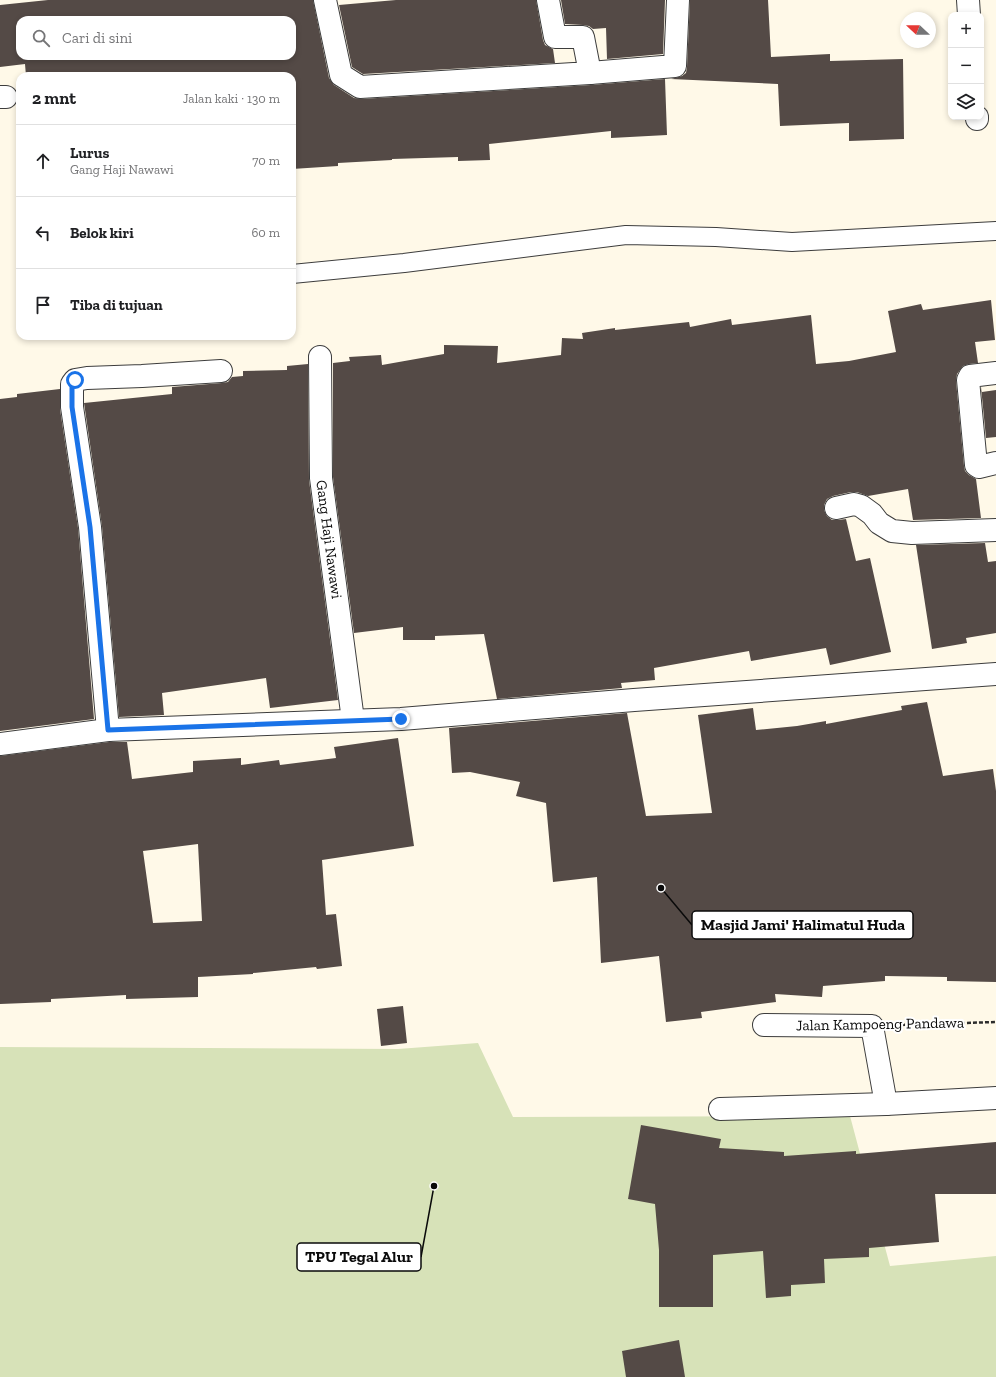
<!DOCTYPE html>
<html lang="id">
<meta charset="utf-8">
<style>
body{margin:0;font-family:"Zilla Slab",serif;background:#f6f6f6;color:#202124}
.controls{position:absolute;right:12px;top:12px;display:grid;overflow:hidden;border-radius:8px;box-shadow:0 2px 6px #0003}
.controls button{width:36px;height:36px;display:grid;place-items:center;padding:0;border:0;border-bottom:1px solid #e0e0e0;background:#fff;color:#202124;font:20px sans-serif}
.compass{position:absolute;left:900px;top:12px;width:36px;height:36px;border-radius:50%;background:#fff;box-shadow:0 2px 6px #0003;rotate:292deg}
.stop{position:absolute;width:12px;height:12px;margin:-9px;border:3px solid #1a73e8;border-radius:50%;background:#fff}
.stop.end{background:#1a73e8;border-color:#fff;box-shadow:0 1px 4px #0008}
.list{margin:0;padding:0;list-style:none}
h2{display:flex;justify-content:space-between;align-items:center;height:52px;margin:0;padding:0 16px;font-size:17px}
h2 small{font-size:13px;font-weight:400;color:#757577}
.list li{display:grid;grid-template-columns:26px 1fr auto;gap:12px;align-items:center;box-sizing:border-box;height:72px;padding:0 16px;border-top:1px solid #e0e0e0}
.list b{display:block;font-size:15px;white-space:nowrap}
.list p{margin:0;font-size:13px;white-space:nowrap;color:#757577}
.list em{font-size:13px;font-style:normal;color:#757577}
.icon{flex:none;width:22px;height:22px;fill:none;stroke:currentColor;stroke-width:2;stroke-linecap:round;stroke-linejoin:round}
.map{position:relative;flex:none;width:996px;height:1377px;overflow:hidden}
.search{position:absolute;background:#fff;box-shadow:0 2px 6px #0003;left:16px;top:16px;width:280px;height:44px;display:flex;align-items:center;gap:10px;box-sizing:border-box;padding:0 14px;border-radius:12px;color:#757577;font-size:15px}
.panel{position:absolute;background:#fff;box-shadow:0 2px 6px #0003;left:16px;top:72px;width:280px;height:268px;border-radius:12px}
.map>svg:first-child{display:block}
.cemetery{fill:#d7e2b8}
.building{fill:#544a46;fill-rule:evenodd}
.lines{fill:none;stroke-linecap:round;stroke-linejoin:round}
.service-casing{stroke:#3d3d3d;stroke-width:20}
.minor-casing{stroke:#3d3d3d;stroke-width:24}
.path{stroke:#2c2c2c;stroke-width:2.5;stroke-dasharray:4 2;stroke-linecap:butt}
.service{stroke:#fff;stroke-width:18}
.minor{stroke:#fff;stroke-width:22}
.route{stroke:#1a73e8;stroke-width:5}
.labels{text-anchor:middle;stroke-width:4;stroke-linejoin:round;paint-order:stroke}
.street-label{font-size:15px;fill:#0a0a0a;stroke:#fff}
.leader{fill:none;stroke:#0a0a0a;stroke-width:1.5}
.callout-dot{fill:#0a0a0a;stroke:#fff;stroke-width:1.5}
.callout{fill:#fff;stroke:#0a0a0a;stroke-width:1.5}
.callout-label{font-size:16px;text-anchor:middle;font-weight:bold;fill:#0a0a0a}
</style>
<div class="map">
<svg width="996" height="1377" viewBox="0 0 996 1377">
<rect width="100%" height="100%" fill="#fff9e8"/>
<path class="cemetery" d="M478 1043 513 1117 850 1116 890 1266 996 1256V1377H0V1047L398 1049Z"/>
<path class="building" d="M48 0H313L329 78 334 85 354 98 361 99 591 85 665 79 667 135 611 138V131L489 144 490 160 458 161V157L392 159V160L338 163V166L292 169V76H157V73L74 76H26L25 64 0 67V5ZM20 20H292V56H20Z
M396 0H536L543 40 545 45 553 49 555 63 363 74 352 67 339 5Z
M561 0H665L663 54 607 59 606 28 593 29 589 26 583 25 565 24Z
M690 0H768L771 57 830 54V61L903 59 904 139 849 141V123L780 126 778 84 671 79 682 76 686 73 687 67Z
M991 300 995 340 975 342 978 363 969 364 963 366 957 374 956 381 964 466 965 471 969 475 976 479 981 518 913 520 908 489 868 496 857 492H851L833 496 827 499 824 505V510L827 516 832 520H838L846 519 856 561 870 558 891 652 830 665 826 648 751 661 749 651 654 668 655 680 621 683 622 688 497 699 484 634 435 636V640H403V627L354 633 333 477V363L350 361 349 357 381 355 382 365 444 354V345L498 346 497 363 561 355 562 338 583 339 582 333 615 328V330L689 322 690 327 731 319 732 325 811 315 816 364 849 361 896 352 888 311 921 304 923 310Z
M308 364 309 480 338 700 270 708 266 678 162 693 164 715 119 717 102 526 84 403 172 394V387L222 383 228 382 232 377 243 376V371L287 370V366Z
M981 387 982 392 996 390V437L986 438Z
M60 389V409L78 528 94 719 0 731V399L17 397V394Z
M985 543 988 562 996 561V633L966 638 967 643 932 649 916 545Z
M927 702 943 776 993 769 996 791V982L947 981V977L885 976V981L823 986 822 997 775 994 776 1002 701 1012 702 1018 666 1022 659 956 601 963 597 877 553 882 546 803 516 796 520 782 470 772 452 773 449 728 627 713 646 816 712 813 698 715 753 708 756 730 797 726 826 721V724L902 710 901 706Z
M398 738 414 846 322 860 326 915 336 914 342 966 317 969 316 967 253 973V974L198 977V997L126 999V995L51 999V1002L0 1004V756L109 742H127L132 779 193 772V761L241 758V765L279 760 280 765 336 758 334 747ZM198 844 202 921 153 923 143 851Z
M403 1006 407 1043 381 1046 377 1009Z
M641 1125 721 1139 719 1148 784 1152V1156L856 1151V1154L996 1142V1194H935L939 1242 869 1248V1257L824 1259 825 1283 791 1285V1296L766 1298 763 1251 713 1255V1307H659V1250L655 1204 628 1199Z
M679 1340 685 1377H626L622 1351Z"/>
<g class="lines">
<defs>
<path id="service" d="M292 274 404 263 626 235 716 237 792 242 996 231"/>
<g id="minor">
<path d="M325 0 341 75 360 87 590 73 583 37H555L548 0"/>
<path d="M968 0 969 15"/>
<path d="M590 73 675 66 678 0"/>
<path d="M0 97H6"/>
<path d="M977 117V119"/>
<path id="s1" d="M320 357 321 478 353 720"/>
<path d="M996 373 970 376 968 380 976 465 979 467 996 463"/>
<path d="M836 508 854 504 861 506 872 514 879 523 892 531 912 533 996 530"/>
<path d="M108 730 90 527 72 407V384L75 380 87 378 142 376 221 371"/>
<path d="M0 744 108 730 401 719 634 700 996 674"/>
<path d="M764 1025 872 1026 886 1104 996 1098"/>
<path d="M720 1109 886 1104"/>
</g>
</defs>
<use href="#service" class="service-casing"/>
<use href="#minor" class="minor-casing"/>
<path class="path" d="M901 1025 996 1022"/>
<use href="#service" class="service"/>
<use href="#minor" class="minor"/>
</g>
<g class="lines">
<path class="route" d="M75 380 72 384V407L90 527 108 730 401 719"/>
</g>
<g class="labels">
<g class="street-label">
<text dy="5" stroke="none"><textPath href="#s1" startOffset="183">Gang Haji Nawawi</textPath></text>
<text transform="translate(880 1024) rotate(-1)" y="5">Jalan Kampoeng Pandawa</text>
</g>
</g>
<path class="leader" d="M661 888L692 925M434 1186L421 1257"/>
<g class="callout-dot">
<circle cx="661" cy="888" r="4"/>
<circle cx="434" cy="1186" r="4"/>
</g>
<g class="callout">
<rect x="692" y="911" width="221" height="28" rx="4"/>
<rect x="297" y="1243" width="124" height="28" rx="4"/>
</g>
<g class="callout-label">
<text x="803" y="930">Masjid Jami' Halimatul Huda</text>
<text x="359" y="1262">TPU Tegal Alur</text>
</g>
</svg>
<div class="controls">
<button>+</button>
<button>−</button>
<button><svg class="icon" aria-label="layers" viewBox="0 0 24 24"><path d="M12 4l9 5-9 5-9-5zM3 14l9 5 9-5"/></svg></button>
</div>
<svg class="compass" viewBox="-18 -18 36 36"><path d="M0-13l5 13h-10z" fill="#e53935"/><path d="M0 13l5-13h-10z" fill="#757577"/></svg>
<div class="stop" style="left:75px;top:380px"></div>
<div class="stop end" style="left:401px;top:719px"></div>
<div class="search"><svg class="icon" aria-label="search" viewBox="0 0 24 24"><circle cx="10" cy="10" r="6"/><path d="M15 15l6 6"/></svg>Cari di sini</div>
<section class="panel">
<h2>2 mnt<small>Jalan kaki · 130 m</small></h2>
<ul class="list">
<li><svg class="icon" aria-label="ahead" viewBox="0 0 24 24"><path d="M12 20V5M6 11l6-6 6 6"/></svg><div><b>Lurus</b><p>Gang Haji Nawawi</p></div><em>70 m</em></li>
<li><svg class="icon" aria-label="left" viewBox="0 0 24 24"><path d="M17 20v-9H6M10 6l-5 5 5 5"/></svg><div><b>Belok kiri</b></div><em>60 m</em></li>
<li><svg class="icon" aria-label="arrive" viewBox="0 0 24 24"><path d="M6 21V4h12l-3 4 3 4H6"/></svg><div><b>Tiba di tujuan</b></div></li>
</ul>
</section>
</div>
